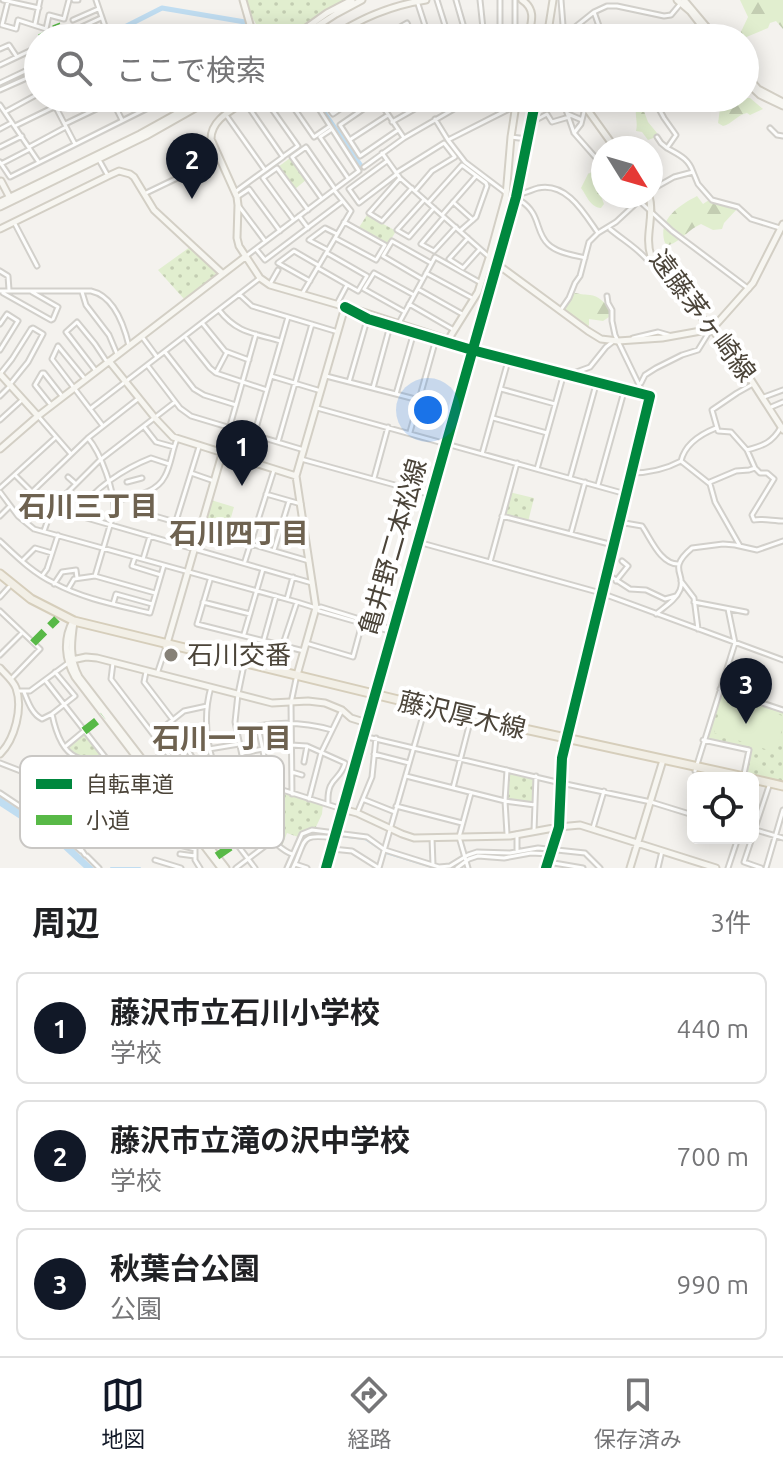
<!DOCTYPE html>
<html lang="ja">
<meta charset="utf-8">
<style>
body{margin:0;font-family:Ubuntu,"Noto Sans JP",sans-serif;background:#f6f6f6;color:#202124}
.controls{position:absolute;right:24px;bottom:24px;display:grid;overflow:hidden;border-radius:12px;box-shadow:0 4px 20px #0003}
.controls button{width:72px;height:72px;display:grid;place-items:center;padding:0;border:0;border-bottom:2px solid #e0e0e0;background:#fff;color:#202124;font:40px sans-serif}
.compass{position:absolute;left:591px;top:136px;width:72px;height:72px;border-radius:50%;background:#fff;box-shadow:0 4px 20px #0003;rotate:127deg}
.you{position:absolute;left:428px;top:410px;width:28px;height:28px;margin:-20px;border:6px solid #fff;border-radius:50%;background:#1a73e8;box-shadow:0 0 0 12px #1a73e833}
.badge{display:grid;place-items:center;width:52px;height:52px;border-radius:50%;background:#111827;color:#fff;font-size:26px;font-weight:700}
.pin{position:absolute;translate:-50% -66px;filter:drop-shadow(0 2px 4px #0008)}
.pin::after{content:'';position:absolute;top:42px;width:28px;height:24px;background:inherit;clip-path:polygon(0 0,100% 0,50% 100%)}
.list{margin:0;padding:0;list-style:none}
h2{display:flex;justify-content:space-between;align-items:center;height:104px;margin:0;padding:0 32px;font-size:34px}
h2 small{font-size:26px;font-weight:400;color:#757577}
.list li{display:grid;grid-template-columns:52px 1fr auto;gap:24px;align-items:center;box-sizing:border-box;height:112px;margin:0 16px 16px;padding:0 16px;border:2px solid #e0e0e0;border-radius:12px}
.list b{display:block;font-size:30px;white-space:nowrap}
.list p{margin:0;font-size:26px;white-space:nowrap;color:#757577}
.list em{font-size:26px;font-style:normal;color:#757577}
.icon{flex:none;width:44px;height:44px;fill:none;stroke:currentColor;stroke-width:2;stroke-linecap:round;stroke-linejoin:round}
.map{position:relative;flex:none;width:783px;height:868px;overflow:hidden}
.search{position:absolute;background:#fff;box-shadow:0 4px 20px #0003;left:24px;right:24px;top:24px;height:88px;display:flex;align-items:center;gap:20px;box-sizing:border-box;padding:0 28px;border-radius:44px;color:#757577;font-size:30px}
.sheet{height:488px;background:#fff}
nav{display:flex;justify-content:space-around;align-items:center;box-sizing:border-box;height:112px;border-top:2px solid #e0e0e0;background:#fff;font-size:22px;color:#757577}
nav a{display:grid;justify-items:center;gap:4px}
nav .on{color:#111827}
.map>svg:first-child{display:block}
.forest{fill:url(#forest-firs)}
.park{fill:url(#park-dots)}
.pitch{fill:#e1eecf}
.water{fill:#c0ddf1}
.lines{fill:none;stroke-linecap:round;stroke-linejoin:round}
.stream{stroke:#c0ddf1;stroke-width:2}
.river{stroke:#c0ddf1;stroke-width:5}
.street-casing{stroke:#d2d0cb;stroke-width:7}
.secondary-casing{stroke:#d3cfc5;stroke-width:9}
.primary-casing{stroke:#d6cebb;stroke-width:11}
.street{stroke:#fdfdfc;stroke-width:3}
.secondary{stroke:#f7f6f1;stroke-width:5}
.primary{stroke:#f2efe6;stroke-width:7}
.quiet{stroke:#58b947;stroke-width:8;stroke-dasharray:16 8;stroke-linecap:butt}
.cycleway-casing{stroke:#fff;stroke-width:15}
.cycleway{stroke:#00873e;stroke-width:10}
.poi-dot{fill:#868178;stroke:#fff;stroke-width:3}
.labels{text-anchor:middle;stroke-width:8;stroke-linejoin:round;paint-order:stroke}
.street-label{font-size:26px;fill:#4b4439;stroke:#fff}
.poi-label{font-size:26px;fill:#4b4439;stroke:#fff;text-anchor:start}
.neighbourhood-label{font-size:28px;font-weight:bold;fill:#6e6250;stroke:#fff}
.key{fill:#fff;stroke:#c9c7c4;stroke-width:2}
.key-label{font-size:22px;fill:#4b4439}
</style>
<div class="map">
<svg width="783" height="868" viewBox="0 0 783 868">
<defs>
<pattern id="forest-firs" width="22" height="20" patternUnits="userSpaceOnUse" patternTransform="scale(2)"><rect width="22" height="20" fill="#e1eecf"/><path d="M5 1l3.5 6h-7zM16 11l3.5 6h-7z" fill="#c3cdb2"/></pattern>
<pattern id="park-dots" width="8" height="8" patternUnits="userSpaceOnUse" patternTransform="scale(2)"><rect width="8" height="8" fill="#e1eecf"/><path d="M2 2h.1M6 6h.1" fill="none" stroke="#c3cdb2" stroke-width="1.8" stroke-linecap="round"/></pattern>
</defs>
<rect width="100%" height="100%" fill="#f4f2ee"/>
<path class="forest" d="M740 0H783V29L776 21 770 23 768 28 744 38H738L748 17Z
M626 98H639L648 122 657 133 656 137 648 140 642 132 636 131C638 123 635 117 636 109Z
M715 98H750L763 109 750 115 747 113C737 115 732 124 723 126L718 123 720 109Z
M599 168 603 169V182L599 191 604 204 601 208C590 207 587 196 581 188L588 174Z
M697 196 703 204 709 200 713 202 737 209 724 223 722 229 713 230 701 224C689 229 681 241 669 245L665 243C657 220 678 206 697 196Z
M572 292C582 295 582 294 590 295 598 295 605 304 611 308L609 317 603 321 589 319V325L587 328 562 311Z"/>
<path class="park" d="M247 0H344L286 38H264L252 17Z
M290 158 306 180 295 189 278 167Z
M367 215 396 231 387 246 358 229Z
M190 247 217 272 215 275 184 299 158 270Z
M509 492 534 498 528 522 502 516Z
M211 500 234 507 226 535 203 528Z
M720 689 783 709V786L744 777 749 751 703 740Z
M84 734 105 761 77 756 67 747Z
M507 770 536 776 535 805 505 801Z
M269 788 323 804 322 814 315 829 306 830 298 837 287 833 282 846 244 808Z"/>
<path class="pitch" d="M725 698 783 716V727L775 752 714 733Z"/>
<path class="water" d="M0 797 62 838 94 868H84L57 843 0 806Z"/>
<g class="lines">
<path class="stream" d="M111 868H140
M290 868 303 838 312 833 365 839 386 853 435 868
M451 868 470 857 479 854 503 855 539 850 558 852"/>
<path class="river" d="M103 38 162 8 245 22
M0 86 38 69
M314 98 361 166"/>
<defs>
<path id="street" d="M3 0 39 8
M74 0H78
M96 0 109 38
M437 0 449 38
M456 0 467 38
M480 0 484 38
M561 0 564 38
M8 1 2 25 16 29 18 20 46 29 49 15 64 19 69 0
M418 4 429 38
M594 12 607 6H617L664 16 671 15 681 3
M594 12 599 26 612 38
M73 20 98 9
M35 24 40 0
M79 29 83 38
M58 38 101 18
M238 38 242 34 251 28
M381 38 407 23 414 38
M500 38V0
M515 38V0
M566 38 574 28 594 12
M0 49 9 45 17 57
M0 65 38 47
M0 83 38 65
M0 90 38 73
M51 98 75 144
M111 98 122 120
M143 98 148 107
M264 98 298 146 284 156
M287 98 314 137 330 126
M324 98 322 99 333 114 356 98
M377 98 404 138
M446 98 452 109
M555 98 565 107 574 133 603 166
M653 98 664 118 676 135 667 148C679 155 688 158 693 172
M378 99 340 125 360 156 398 130
M114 104 125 98
M0 105 38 161
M384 106 398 98
M5 112 38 94
M568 114 582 120
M226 115 265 170
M435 119 448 140 465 162 506 193
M392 122 434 98
M532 122 547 114 552 122 569 117
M65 124 113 101
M15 126 54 107
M770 128 777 135 783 136
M0 129 11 123
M332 129 320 137 348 178
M574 133 581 124 585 108
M511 137 527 139
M657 137 661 143 667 148
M351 139 388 115
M448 140 515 106
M0 147 22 136
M29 147 66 127
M382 153 400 178 497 264
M98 158 108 176
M387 161 349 189 359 203 397 174
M0 162 10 177 168 98
M1 164 30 149
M364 167 404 138 473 98
M396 173 444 143 455 157 432 171 415 191
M400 178 369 213 382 221 412 188
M651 190 674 177 693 172 698 184 712 200 738 207 751 219 780 228
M235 192 283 157 245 102
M144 194 219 158
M519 194C526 193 531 190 538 188 567 182 584 213 598 233
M634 196 672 231 749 289
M237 197 249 189 280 231
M322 199 292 157 306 147 335 189
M424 200 397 230 409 237 434 208
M521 201C541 214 535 232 548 244 557 253 574 255 585 258
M453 202 473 220
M428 203 462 165 486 183 487 186 476 217 460 231
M238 205 265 241
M442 215 476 176
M299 216 308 228
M444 217 421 244 434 251 456 227
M293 219 263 178 277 168 308 210
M15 224 37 266
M610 229C623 240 639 249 649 262L657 264
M335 238 376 260 385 245 344 222
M468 238 449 259 463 268 480 249
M256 249 265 260 343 201
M328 250 309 240 325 228 337 234
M245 257 359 171 312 98
M318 268 358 291 367 276 327 253
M0 271 8 276 9 290
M426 273 474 299
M422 279 383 256 392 241 431 263
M310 281 278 263 294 251 318 265
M270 284 278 270
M418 289 464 315
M0 291H91C114 296 124 325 129 346
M82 292 86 305 109 335 117 354
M3 293 51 320 53 319 58 307 32 292
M239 294 252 306 338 332
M302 294 351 211 334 190
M607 296 608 303 612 310V321L615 335 643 393
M338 302 347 285
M409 304 454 330
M219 310C237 333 253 333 280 341
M560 311 569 298 575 283 580 276 589 242 598 233 616 222 644 196
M405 312 364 289 374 273 414 295
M399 323 435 257 481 283
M0 324 7 314 18 321 0 350
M203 324 225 351 249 360
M143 338 157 357
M186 338 210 368 216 373 267 390
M633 338 658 332 672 336
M165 352 194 389 204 395 236 405
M148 366 180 408 191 416 304 450
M96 371 66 332 77 322 95 344 107 362
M216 373 227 352
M0 374 12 359 31 329 33 328 43 334 28 362 11 383
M571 374 590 367 606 347 615 340
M271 376 321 391
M326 376 419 400
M85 379 58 346 52 359 103 426
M349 382 367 320
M641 383 645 375 656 368 682 355 698 350 711 329
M753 384 737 393 712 410 718 431 731 432 747 450 755 468 760 473H767L774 479 752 515 754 520C761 518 774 521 783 521
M373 388 390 326
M501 389 555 404
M396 394 414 332
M0 396 11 385
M764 397 783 390
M51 405 35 385 42 373H44L62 396
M317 408 626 494
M769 408 783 402
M90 409 260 278
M38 416 71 454
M493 418 547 433
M0 420 23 399
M145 428 156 442 174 447
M410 432 436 339
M254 435 288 317
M88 438C101 453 115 492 114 512L95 576
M278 442 312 324
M747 450C763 446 773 442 781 427
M222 454 256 334
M482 454 508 361
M301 459 431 495
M681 461 710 484 715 502 740 546
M537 469 564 373
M191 473 214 481
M631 473C649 473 666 469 681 461 685 444 701 434 716 428
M15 475 45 505 52 508 312 583
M68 477 76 484
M374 478 388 427
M570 478 597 381
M127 482 142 478
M710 482 736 471 749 470 755 468
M598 485 625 388
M0 488 56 437
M0 492 18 516 34 529 297 602 316 608 319 611 389 631 393 630
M32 492 88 438 139 398
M266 494 301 504
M136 495 141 512 309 561
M115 501C133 496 156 494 165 476 171 465 172 451 177 439
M80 515C88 490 128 467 151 458L169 464
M0 516 10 506
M502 516 613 545
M176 521 199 447
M619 522 642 526C651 539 661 565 679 564
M282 527 305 535
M44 531 52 508 100 460 175 402
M571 533 585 482
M0 541C17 557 33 573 54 583 84 599 117 605 150 613L164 565
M418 542 601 593 783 660
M274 550 289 501
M135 557 132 566 161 575
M143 559 150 536
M22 561 35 548 52 553
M245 561 274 470
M490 562 517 463
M607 574 630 589 646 590 665 599 676 596
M42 576 47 569 58 535
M210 580 197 624 304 651
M616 581 628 566 622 561
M681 581 694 598 698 629
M54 584 62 572 76 570 77 578
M68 589 74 579 95 576 155 593
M0 597 9 587
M287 599 293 577
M203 602 250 614
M694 602 746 612
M113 604 116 594 152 604
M316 608 321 607 392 629
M0 611 40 649 12 678
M656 614C664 607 676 600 680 590 687 573 666 570 692 548L723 544 735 545 757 550 783 541
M244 634 263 569
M264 639 276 596
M306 643 353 657 363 620
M283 644 297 602
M0 655 22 633
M113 663 111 679 255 868
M244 665 238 694 235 722 251 798
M146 672 144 682 173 720
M157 674 166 647
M45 680 109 762
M211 687C201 722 208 764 229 794 238 806 249 816 259 826 269 836 279 849 292 854
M720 689 783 710
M17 691H30L68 663
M24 692C28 702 32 714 42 719L52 714 75 696 55 672
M52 714C55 729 61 750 76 757 96 766 112 756 127 778
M155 734 184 711 207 706
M363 736 561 783 651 802 693 815
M703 740 749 750 744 774
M291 745 307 746 345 763C340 782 327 776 328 803
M66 746 84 731
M186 747 212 790
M209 749 239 744
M243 753 263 749
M374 754 409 763
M171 757 207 734
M304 762 307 746
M0 763 26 773 39 782 47 792 59 817 85 855
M217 769 243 762
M695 771 735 643 728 609
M292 772 302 775
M406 776 505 801 535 805
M713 778V774
M122 785 168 845
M270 786 258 726C284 721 307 723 332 730
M453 788 470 722
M145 792 156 784
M0 793 63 835 81 851
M753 793 756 783
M292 794 291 703 296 679
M202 796 222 783
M106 797 140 842
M309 799 321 753 342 710
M365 800 395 812
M87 806 103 824 110 836 116 841 180 845 195 849V860L200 868
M396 806 462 823
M241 809 251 798 270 786 342 809
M358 811 372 777 376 738
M62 822 78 810 107 796 166 751
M593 828 604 791
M756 830 783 838
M534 831 536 776
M507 834 505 801 507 770
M753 834 769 786
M432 838 433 865
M752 838 744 862 761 868
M236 843 248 834 258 825
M332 849 352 851 379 868
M517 850V834
M180 854 195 856
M87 856 99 868
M155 860 181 868
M548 862 583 868
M295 864 307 868
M236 868 273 840
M287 868 302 834 312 830 367 837 385 850 439 867 450 866 468 855 477 852 510 853 538 848 585 853 600 868
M293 868C307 840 298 833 334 838
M379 868 424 712
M457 868 469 859 478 856 504 858 531 853 550 854
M468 868 459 837 471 793
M658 868 662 851
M728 868 738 838
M766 868 783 810"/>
<path id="secondary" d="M243 0 251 28 258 38
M522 0C537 10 531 23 528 38
M677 0 690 11 711 38
M684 0 716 38
M292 38 327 13 352 0
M299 38 336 14 362 0
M331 38C359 19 393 5 426 0
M547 38 553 0
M745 74 758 89 783 102
M745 81 760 95 783 106
M176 98 185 114
M250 98C235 109 211 118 211 139L237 197 238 205 237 238 239 246 260 278 270 285 346 307
M579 98 615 148
M1 181 10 198
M649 196C655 216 644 236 651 256L742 366 783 430
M0 202 140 134 205 98
M0 207 146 136 213 98
M0 229 108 176 119 171 130 174 134 177 154 210 223 274
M497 264 588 331 601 339 618 341 662 338 712 329 753 283 783 224
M345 307 368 319 472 350 650 396 562 758 559 827 546 868
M360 311 449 340
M448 340 478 292 489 258 506 196 511 137 517 98
M109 361 155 418 173 437 296 476
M0 374 38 416
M0 449 38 416 245 257
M73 621C63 639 65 660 75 677L221 868
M74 622C71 642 69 658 79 677L226 868
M166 647 222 454
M72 660 86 657 97 658 272 703 308 701 325 703 342 710 351 718 367 723
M0 668C5 674 13 680 16 688 23 708 15 739 0 754
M297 675 316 608 296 476 345 307
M342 809 357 813 402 834 414 838 510 836 559 827 580 825 716 868
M326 868 516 197 536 98
M630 868 663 760"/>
<path id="primary" d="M0 574 31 599 74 621 456 714 749 778
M753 779 783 786"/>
</defs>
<use href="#street" class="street-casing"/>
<use href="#secondary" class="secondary-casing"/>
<use href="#primary" class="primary-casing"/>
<use href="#street" class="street"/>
<use href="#secondary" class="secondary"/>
<use href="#primary" class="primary"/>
<path class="quiet" d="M40 38 58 29 56 24
M33 643 57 619
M84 731 103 716
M182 811 201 796
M176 845 192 831
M217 856 236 843"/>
<defs>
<path id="cycleway" d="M345 307 368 319 472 350 650 396 562 758 559 827 546 868
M326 868 516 197 536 98"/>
</defs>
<use href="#cycleway" class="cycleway-casing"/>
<use href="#cycleway" class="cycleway"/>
</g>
<circle class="poi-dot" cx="171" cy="655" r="8"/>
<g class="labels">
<g class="street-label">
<text transform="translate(703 316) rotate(53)" y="9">遠藤茅ヶ崎線</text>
<text transform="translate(393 547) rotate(-74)" y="9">亀井野二本松線</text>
<text transform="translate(462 715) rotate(13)" y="9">藤沢厚木線</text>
</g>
<g class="poi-label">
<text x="187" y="664">石川交番</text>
</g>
<g class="neighbourhood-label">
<text x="88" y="516">石川三丁目</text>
<text x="239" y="543">石川四丁目</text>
<text x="222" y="748">石川一丁目</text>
</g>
</g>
<rect x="20" y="756" width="264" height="92" rx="12" class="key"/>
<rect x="36" y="779" width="36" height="10" fill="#00873e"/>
<rect x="36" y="815" width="36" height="10" fill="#58b947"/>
<g class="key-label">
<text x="86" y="792">自転車道</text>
<text x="86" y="828">小道</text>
</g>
</svg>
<div class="controls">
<button><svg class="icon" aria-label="locate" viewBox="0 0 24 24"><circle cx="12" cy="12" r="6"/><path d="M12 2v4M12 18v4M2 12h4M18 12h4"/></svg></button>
</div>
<svg class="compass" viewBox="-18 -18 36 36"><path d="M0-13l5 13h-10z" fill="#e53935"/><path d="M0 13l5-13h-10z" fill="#757577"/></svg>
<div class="you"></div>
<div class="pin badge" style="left:242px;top:486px">1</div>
<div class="pin badge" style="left:192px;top:199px">2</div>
<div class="pin badge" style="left:746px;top:724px">3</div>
<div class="search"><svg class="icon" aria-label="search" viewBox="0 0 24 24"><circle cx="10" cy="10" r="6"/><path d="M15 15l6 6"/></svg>ここで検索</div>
</div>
<section class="sheet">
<h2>周辺<small>3件</small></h2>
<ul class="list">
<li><span class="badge">1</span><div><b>藤沢市立石川小学校</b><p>学校</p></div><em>440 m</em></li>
<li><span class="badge">2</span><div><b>藤沢市立滝の沢中学校</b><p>学校</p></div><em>700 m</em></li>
<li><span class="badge">3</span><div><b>秋葉台公園</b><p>公園</p></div><em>990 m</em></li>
</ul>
</section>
<nav>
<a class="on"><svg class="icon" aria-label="map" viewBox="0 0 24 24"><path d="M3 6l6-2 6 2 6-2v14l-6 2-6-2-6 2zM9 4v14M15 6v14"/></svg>地図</a>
<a><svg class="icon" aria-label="directions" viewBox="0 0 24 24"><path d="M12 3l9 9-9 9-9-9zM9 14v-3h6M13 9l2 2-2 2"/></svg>経路</a>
<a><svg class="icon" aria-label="saved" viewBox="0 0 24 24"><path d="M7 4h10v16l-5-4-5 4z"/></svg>保存済み</a>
</nav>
